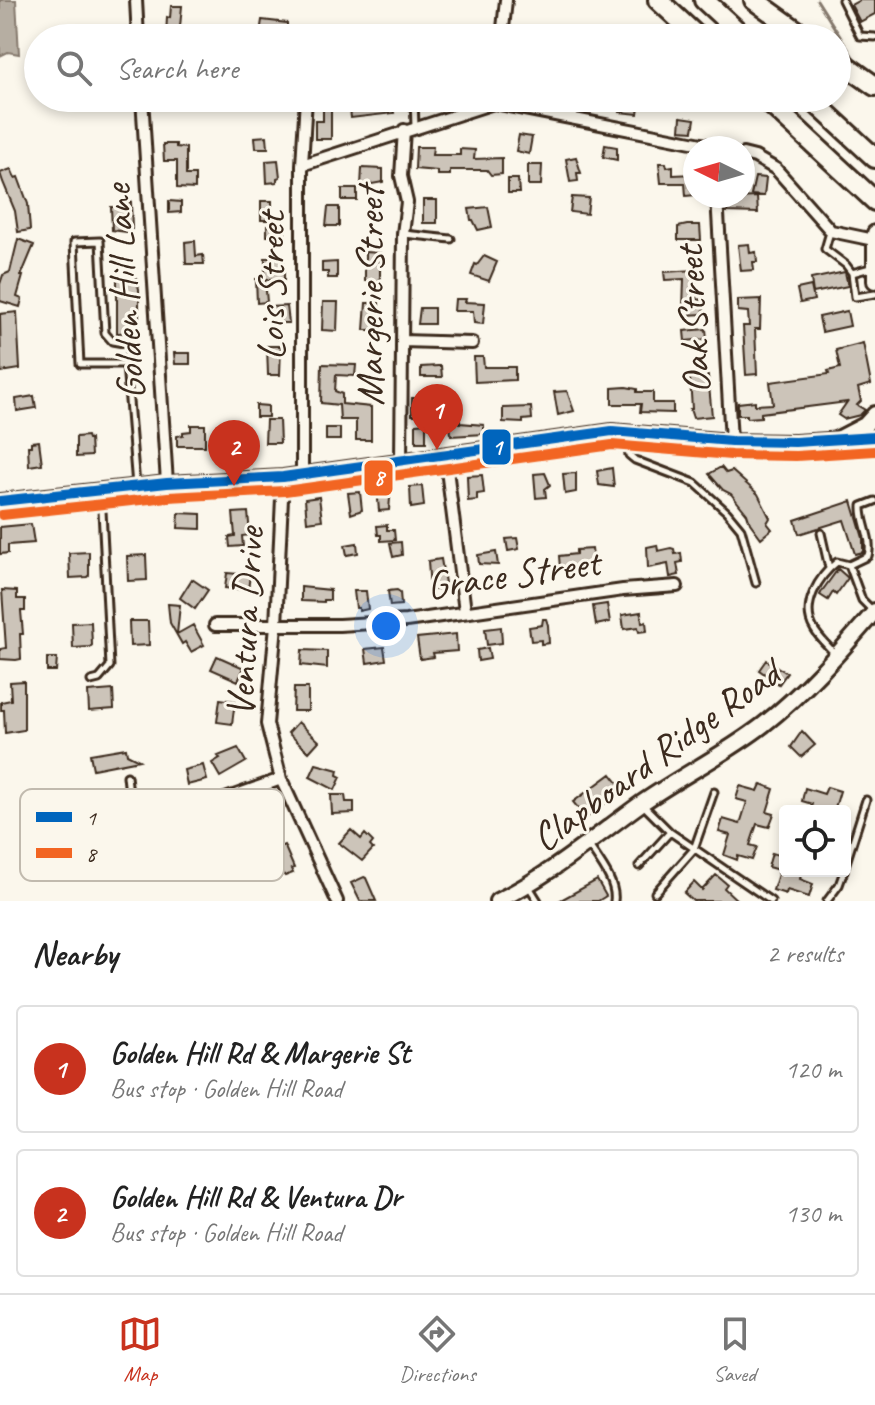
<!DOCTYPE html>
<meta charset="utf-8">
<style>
body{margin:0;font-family:Caveat,sans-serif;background:#f6f6f6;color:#222}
.controls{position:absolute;right:24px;bottom:24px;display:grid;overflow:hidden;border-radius:8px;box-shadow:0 4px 12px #0003}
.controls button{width:72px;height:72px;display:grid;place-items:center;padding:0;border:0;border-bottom:2px solid #e0e0e0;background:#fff;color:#222;font:40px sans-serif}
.compass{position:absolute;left:683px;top:136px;width:72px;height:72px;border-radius:50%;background:#fff;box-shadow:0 4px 12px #0003;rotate:275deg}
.you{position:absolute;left:386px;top:626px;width:28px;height:28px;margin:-20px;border:6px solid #fff;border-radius:50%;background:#1a73e8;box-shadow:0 0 0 12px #1a73e833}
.badge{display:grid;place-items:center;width:52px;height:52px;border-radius:50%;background:#c8321e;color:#fff;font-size:26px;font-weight:700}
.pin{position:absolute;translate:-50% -66px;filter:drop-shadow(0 2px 4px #0008)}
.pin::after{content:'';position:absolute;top:42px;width:28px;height:24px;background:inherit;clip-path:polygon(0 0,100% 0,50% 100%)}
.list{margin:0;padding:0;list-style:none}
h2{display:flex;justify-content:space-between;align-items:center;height:104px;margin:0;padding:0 32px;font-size:34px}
h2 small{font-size:26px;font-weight:400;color:#767676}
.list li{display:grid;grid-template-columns:52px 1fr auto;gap:24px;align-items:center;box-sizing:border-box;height:128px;margin:0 16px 16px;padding:0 16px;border:2px solid #e0e0e0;border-radius:8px}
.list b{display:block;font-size:30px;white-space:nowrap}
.list p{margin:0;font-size:26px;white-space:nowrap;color:#767676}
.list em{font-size:26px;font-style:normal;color:#767676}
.icon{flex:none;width:44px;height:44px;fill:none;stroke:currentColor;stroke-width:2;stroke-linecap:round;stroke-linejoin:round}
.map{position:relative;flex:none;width:875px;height:901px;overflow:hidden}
.search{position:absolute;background:#fff;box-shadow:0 4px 12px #0003;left:24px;right:24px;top:24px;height:88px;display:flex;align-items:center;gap:20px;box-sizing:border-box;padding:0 28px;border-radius:44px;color:#767676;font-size:30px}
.sheet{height:392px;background:#fff}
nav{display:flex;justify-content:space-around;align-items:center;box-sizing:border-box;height:112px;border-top:2px solid #e0e0e0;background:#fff;font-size:22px;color:#767676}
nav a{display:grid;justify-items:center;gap:4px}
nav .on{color:#c8321e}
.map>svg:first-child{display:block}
.water{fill:#b6aea2;stroke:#85796d;stroke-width:2}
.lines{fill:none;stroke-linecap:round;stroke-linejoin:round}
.stream{stroke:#85796d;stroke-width:3}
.building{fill:#ccc4b9;stroke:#3b2a1e;stroke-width:2}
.service-casing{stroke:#3b2a1e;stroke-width:11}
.minor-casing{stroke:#3b2a1e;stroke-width:16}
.tertiary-casing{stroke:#3b2a1e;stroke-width:18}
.secondary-casing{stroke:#3b2a1e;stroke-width:20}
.motorway-casing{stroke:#3b2a1e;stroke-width:24}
.service{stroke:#fbf7ec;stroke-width:5}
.minor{stroke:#fbf7ec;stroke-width:10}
.tertiary{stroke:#fbf7ec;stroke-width:12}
.secondary{stroke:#fbf7ec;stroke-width:14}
.motorway{stroke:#fbf7ec;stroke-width:18}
.bus-1-casing{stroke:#fbf7ec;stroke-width:16}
.bus-2-casing{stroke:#fbf7ec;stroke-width:16}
.bus-1{stroke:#0065bd;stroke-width:10}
.bus-2{stroke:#f26522;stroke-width:10}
.labels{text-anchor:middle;stroke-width:6;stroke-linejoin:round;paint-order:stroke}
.street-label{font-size:40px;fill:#3b2a1e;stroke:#fbf7ec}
.key{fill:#fbf7ec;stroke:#c1baae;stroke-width:2}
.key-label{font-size:22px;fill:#3b2a1e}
.line-badge{stroke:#fbf7ec;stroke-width:3}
.badge-label{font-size:22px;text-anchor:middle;font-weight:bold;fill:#fff}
</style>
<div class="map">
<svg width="875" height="901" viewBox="0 0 875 901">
<rect width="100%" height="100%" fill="#fbf7ec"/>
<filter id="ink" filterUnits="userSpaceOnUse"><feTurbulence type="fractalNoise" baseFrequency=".0125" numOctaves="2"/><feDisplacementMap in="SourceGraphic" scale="16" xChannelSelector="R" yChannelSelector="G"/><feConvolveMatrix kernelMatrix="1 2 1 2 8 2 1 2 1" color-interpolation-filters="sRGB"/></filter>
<g filter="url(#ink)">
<path class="water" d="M0 0H16L19 54 8 52 0 56Z"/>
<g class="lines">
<path class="stream" d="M817 0 855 60"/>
</g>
<path class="building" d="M860 0H875V14L860 22 851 5Z
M171 6H182L179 37 166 36 167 17 170 18Z
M262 20 287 23V27H291V36L260 33Z
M431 27V38H420L419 29Z
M323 98H391L394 113 351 118 350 109 331 108V139H315V121H323Z
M577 98H610L609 108 576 103Z
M627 98H640L638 114 620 112 621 102 626 103Z
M681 117 695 119 693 131 680 130Z
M519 135 532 137 529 154 516 151Z
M267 136 268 148H256L255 137Z
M163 144H176V147L186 148V175H195V189L177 188V161H164Z
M605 145 617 147V160L603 157Z
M416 147H433L432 155H460V149L475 150 474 159 502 158V174L491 175 487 170H450V175H437V171L415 169Z
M576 157 581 173H577L578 181 570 182 566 159Z
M278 160 280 177 277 178V182L267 183 266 161Z
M659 163H666L667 167 673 166V175L695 174V195L686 196 685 183H661Z
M528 165H542L541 185H528Z
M362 168 383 169V182L361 186Z
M11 169 15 178 18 177 28 204 30 230 18 232 15 211 3 182 0 173Z
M755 177 766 178 764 196 751 195Z
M508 179H518L519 193H508Z
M342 189H357V200H342Z
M572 197 589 198 587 214 570 212Z
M757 197 758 213 727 212V201H734V198Z
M423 200H437V223H423Z
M169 201 181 202V212L169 213Z
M261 201H272V220H261Z
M131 202 132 229 126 230 127 232 112 230 111 207H123V203Z
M328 207H339V226H326Z
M488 207 492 227 478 230 473 220H471L469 209Z
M687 225H700L701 240H678V227Z
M267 226 285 227V236H267Z
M18 239 34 245 21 276H23L17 297 22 299 20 307 0 301V284L3 275 10 272Z
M193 241H195L196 256 203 255 204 264H186L185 242Z
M749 244 750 253 756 252 757 262H753L754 270 741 271 738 245Z
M365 252 380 253V281H365Z
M484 256 497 262 489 281 471 275 475 264 477 265Z
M265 258H284V280H265Z
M337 262V278H328V272H322V263Z
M695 270 697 299 703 300 704 314 686 315V309H683L684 279 665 280 664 272Z
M845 272 848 286 813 293 811 279Z
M136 278 139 289V332L117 333V279Z
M256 279 265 280 267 302 257 303Z
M811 286 814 300 800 303 797 289Z
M455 299H466L465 302 485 303 483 324 474 323 473 311H454Z
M761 299 760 329H755L757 374 746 375 743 326H749L748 312 738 311V300Z
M323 302H338L337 331 322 330Z
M366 303H379V330H364Z
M287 306 289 323H280L279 316H270L269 307Z
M420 308H434V324H418Z
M847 311 850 326 822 332 819 317Z
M17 312 20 369 1 372 0 314Z
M706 329 707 339 685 341 684 331Z
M863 343 871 384 858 388 861 401 857 405 865 410 860 415 844 419 838 415 847 402 761 413V417L747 418V415H738V403L755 401V405L773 404 770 382 829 374 828 371 840 368 836 350Z
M267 346H281L280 375H268Z
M174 353H190V364H175Z
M474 357H483L484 367H515V380L475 382Z
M322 364 356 365 355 376 336 375 335 391 342 394V404L371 407V440H356V420H340L339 405 321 403Z
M438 366H441L442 377H421V367Z
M708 376 712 416 693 418 690 409H692L690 378Z
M626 387 637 389V392H653V403H673V413L640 412 641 404H612V388Z
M567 391 574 411 558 415 554 392Z
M34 396 36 408 17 411 16 399Z
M412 398H423V415H412Z
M256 405 268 406V417H256Z
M531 407 532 419 523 420V423L503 422V408Z
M266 420H279L280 443H265Z
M460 420V423L484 425V434L451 436 450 421Z
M426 423V442H416V424Z
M191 425H205V446H177V436L183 435V432L191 431Z
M326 428H340V440H326Z
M87 436 88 439H90L91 456 76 457V437Z
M232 439 233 442 244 441 245 452 223 454V440Z
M39 441 42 464 29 466 28 446H31V442Z
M721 467 726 473 732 471 758 494 770 518 767 523 772 529 761 538 750 523 747 514 731 494 723 490 709 474Z
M612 468 614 487 599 485 597 471Z
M545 473 550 485 545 489 546 497 536 498 534 474Z
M576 473V492L565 494 563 474Z
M482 475 484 493 477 494V500L468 501 467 476Z
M422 486 424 506 411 508 410 487Z
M377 488H386L390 498 389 510 379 511Z
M360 492 362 510 351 514 348 493Z
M319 497 322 520 307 522 305 499Z
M852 501 863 538V552L855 554 844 520 799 534 795 520Z
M248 512 250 535 242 536 243 546 230 547 229 537 235 536 233 513Z
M179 513 201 514V529L178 528Z
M31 524 34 543 8 545V553L0 554V527Z
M387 525V530H394L395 540 381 541V535H378L377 526Z
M517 538 519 549 508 551 506 539Z
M401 542 402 555 393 557 390 543Z
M357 543 358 553 347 555 345 545Z
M657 545 658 551 671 548 674 549 675 554 681 553 682 562 677 563 679 575 670 577 668 564 648 568 647 547Z
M592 549 594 566 560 568 559 556 576 554V550Z
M89 552V575L87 577 70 578 69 553Z
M496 552 498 565 479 564 478 555Z
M146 555 147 580 128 581 127 556Z
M441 559 446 589 430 590 428 561Z
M838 569 848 578 836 595 833 592 828 600 820 595 822 591Z
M227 573 250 575 248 590 225 588Z
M192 579 208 590 195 609 180 598Z
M301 587 330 590V600H324V602L301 601Z
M2 590 17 591V599H25V611H21L23 634H20L21 659 16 660 0 659V649L6 648Z
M397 590 400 592 401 605 390 606 388 591Z
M354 591H366L368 609 359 611V608H356Z
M168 604 180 605 177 634 193 625 204 645 191 652 185 642 182 644 170 623Z
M607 604 610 622 596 625 593 606Z
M641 612 642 623 646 622 647 631 639 632 638 627 624 629 622 615Z
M543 619H546L548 625 549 643 541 644V640L531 641 529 627 542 625Z
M129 621H148L149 645 130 646Z
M91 622 92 645 90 647 73 648 72 623Z
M501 627 502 643 487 645 485 629Z
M456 634 457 651 433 653 434 657 420 659 417 638Z
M384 647 386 660 367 663 365 649Z
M488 648 490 659 478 661 477 650Z
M302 650 327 651V668L301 665Z
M217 656 244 668 238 681 211 669Z
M47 658H57L56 671H47Z
M766 660 787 673 779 684 759 670Z
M24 681V730L5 733 4 710H1V702L11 700 10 682Z
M294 688H308V711H293Z
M113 690 114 709 89 711 88 692Z
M220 699 235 701 232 724 217 722Z
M298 722 319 741 309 752 288 733Z
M802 731 815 745 801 757 791 747Z
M126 748 127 754 139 760 93 769 90 754Z
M238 748 246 762 220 777 212 763 220 758 218 756Z
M316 764 338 770 337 775 341 777 335 790 310 777Z
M203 765 207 780 187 785 184 770Z
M611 774 623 789 586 818 573 802Z
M761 784 774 789 767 812 774 814 769 827 757 824 750 845 757 847 752 860 738 856 737 860 724 855 730 835 719 832 723 819 740 824 747 802 736 799 740 786 758 791Z
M827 787 840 791 834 811H810L812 804 802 801 805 788 824 794Z
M331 795H345L346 802H354V813L332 814Z
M351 830 361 839 365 834 373 842 370 846 373 849 362 861 339 843Z
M284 845 294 868 291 869 293 873 285 876 279 870 270 872 267 864 273 858 270 851Z
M772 853 785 857V871H802L800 879 813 884 809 897 787 890 786 894 773 890 779 871H782L768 867Z
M716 875 727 884 724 888 738 901H693L684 893 694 882 702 890Z
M364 877 366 878 376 901H360L351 883Z
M597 880 606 896 598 901H559Z"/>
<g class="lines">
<defs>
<path id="service" d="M842 0 860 36 875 37
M414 98 415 127
M830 232 825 249 846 265 852 273 855 297 875 294
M404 234 451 239
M852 273 874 267
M126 364H80L74 242 100 241 105 333 112 341 129 344 131 351 126 364 136 486
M623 433 629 455 635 460 695 483 727 512 741 529 756 583
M821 533 829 568
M849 565 862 600 872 610
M835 654C828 646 819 638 814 629 800 606 819 576 837 562L849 565 868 556C873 539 861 523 862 506L875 501
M91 681 99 679 110 666 101 491
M127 776 130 802 135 812C163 821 176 818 202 808
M642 804 670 832 771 901
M588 844C598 860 617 882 614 901
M639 866 670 832
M845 866 866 800
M528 885 538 901
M655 893 694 849 714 792
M827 901 839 885 844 871"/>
<path id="minor" d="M136 0 138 38
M502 38 506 0
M142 98 167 483
M743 154 755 157 776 169 831 231 874 240
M302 165 494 103 722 148
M717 196 731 441
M402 341 472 343
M445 454 465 611
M401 461 403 234 407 202 401 176 404 130
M302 474V165L306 98
M283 477 276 625 267 724 281 779 337 901
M215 625H339L406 621 623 590 677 586
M203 807 281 779"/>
<path id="tertiary" d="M0 501 167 483 283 477 612 431 731 441 795 442 875 437"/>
<path id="secondary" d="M875 233V281
M836 440 865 425 875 414
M497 901C549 876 592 839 639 805 679 777 724 755 763 725 804 693 841 651 875 611"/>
<path id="motorway" d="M658 0 699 38
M704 0 745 38
M754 0 807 38
M837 59 875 86
M764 98 875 201
M810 98 875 158"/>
</defs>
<use href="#service" class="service-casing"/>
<use href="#minor" class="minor-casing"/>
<use href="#tertiary" class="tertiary-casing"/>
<use href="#secondary" class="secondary-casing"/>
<use href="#motorway" class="motorway-casing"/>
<use href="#service" class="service"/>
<use href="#minor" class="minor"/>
<use href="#tertiary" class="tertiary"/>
<use href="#secondary" class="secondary"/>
<use href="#motorway" class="motorway"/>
<defs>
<path id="bus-1" d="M0 501 167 483 283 477 612 431 731 441 795 442 875 437"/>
<path id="bus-2" d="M2 515 168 497 285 491 612 445 731 455 796 456 875 451"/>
</defs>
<use href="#bus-1" class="bus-1-casing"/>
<use href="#bus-2" class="bus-2-casing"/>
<use href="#bus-1" class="bus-1"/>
<use href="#bus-2" class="bus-2"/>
</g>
</g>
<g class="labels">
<g class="street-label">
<text transform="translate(270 286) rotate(-90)" y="14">Lois Street</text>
<text transform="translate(123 292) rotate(-94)" y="14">Golden Hill Lane</text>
<text transform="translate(369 296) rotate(-90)" y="14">Margerie Street</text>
<text transform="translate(692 320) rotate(-93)" y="14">Oak Street</text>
<text transform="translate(513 573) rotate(-8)" y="14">Grace Street</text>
<text transform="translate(244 622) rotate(-87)" y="14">Ventura Drive</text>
<text transform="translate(655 755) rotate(-36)" y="14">Clapboard Ridge Road</text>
</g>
</g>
<rect x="20" y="789" width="264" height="92" rx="12" class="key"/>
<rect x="36" y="812" width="36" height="10" fill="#0065bd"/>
<rect x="36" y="848" width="36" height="10" fill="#f26522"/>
<g class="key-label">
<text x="86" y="825">1</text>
<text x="86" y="861">8</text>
</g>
<g class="line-badge">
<rect x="481" y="428" width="31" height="38" rx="8" fill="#0065bd"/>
<rect x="363" y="459" width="31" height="38" rx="8" fill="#f26522"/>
</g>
<g class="badge-label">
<text x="497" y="455">1</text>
<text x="379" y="485">8</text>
</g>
</svg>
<div class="controls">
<button><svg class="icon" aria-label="locate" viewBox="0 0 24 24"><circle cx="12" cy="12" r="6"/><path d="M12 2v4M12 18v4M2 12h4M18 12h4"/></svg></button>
</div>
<svg class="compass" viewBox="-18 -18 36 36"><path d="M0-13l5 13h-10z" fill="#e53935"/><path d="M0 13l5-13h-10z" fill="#767676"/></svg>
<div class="you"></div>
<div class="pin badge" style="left:437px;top:450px">1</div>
<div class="pin badge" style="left:234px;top:486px">2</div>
<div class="search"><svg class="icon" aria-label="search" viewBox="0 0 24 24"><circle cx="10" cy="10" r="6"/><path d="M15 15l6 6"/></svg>Search here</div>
</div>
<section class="sheet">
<h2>Nearby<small>2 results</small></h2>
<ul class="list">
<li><span class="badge">1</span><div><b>Golden Hill Rd &amp; Margerie St</b><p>Bus stop · Golden Hill Road</p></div><em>120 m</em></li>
<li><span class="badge">2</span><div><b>Golden Hill Rd &amp; Ventura Dr</b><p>Bus stop · Golden Hill Road</p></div><em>130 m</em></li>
</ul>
</section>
<nav>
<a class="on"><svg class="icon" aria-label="map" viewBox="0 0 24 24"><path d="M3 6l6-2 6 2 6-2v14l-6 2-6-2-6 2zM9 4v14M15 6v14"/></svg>Map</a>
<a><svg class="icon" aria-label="directions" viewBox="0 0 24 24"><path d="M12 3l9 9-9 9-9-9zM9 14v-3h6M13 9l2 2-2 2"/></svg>Directions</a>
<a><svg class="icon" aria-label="saved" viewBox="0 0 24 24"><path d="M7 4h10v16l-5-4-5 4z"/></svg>Saved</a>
</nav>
